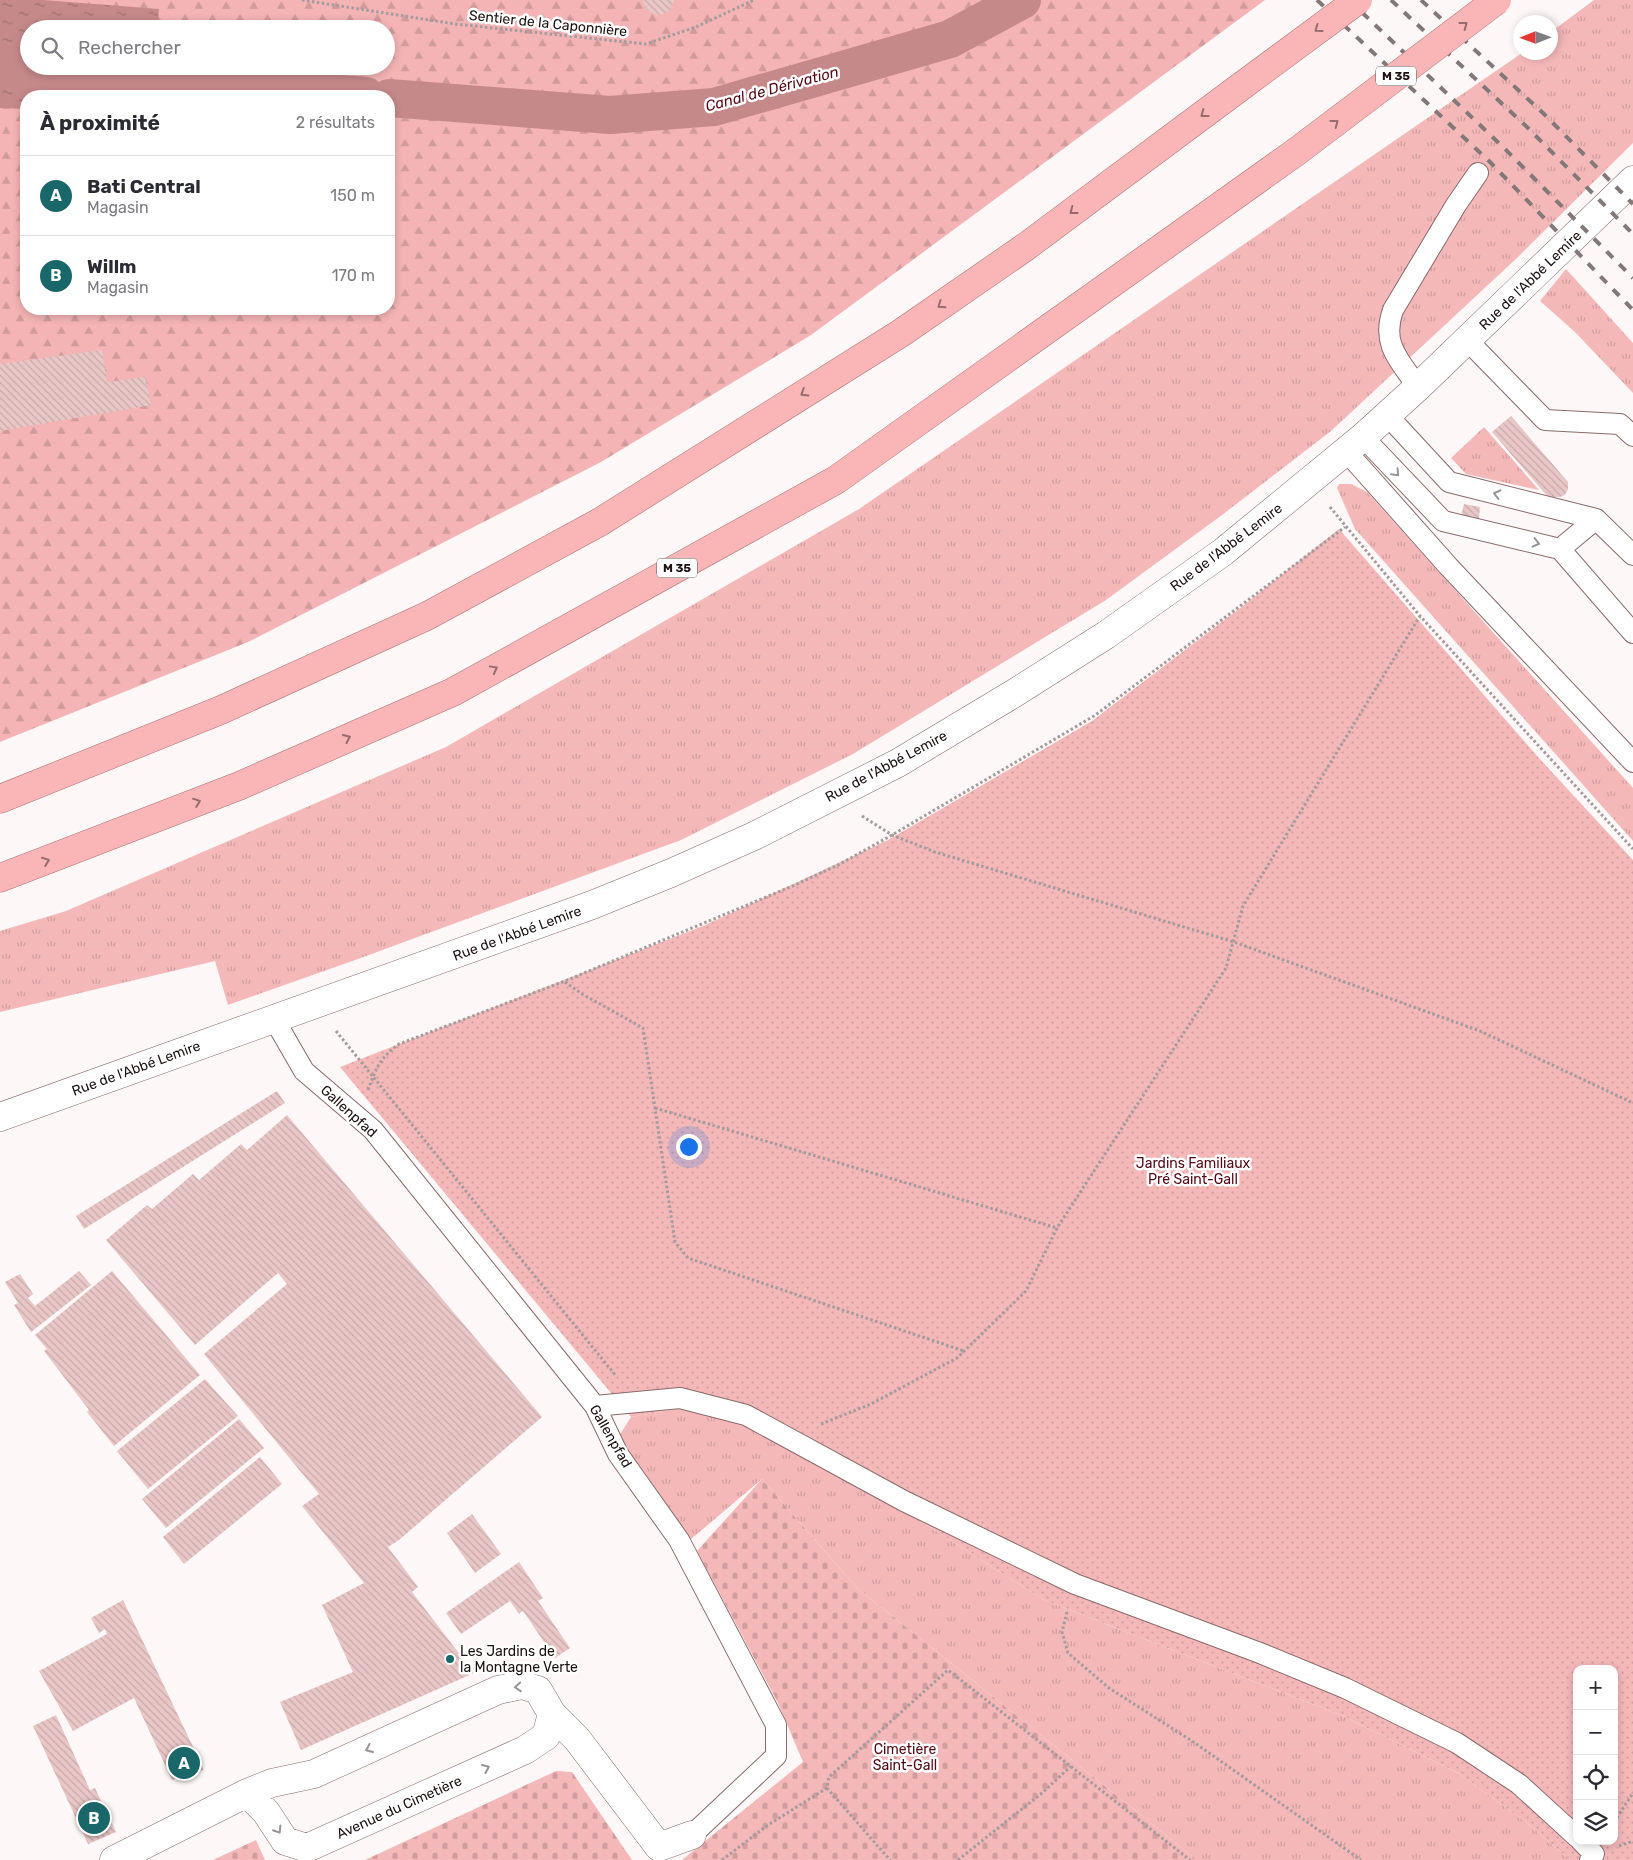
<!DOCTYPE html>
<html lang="fr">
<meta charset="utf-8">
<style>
body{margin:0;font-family:Rubik,sans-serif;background:#f2f2f3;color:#2b2b33}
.controls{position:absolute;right:15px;bottom:15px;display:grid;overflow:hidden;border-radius:10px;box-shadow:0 2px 8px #0003}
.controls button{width:45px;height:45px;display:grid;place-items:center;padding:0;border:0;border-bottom:1px solid #e1e1e2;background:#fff;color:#2b2b33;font:25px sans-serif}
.compass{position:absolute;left:1513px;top:15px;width:45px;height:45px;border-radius:50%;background:#fff;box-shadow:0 2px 8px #0003;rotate:269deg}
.you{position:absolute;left:688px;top:1146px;width:18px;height:18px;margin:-12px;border:4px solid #fff;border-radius:50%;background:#1a73e8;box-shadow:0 0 0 8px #1a73e833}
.badge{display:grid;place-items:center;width:32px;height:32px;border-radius:50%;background:#1a676a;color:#fff;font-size:16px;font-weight:700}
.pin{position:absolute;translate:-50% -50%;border:2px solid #fff;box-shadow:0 1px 5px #0006}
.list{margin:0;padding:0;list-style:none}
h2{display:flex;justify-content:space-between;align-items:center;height:65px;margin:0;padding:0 20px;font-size:21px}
h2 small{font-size:16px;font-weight:400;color:#7c7c81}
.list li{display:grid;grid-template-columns:32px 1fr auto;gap:15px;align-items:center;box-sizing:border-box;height:80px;padding:0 20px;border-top:1px solid #e1e1e2}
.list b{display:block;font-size:19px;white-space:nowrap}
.list p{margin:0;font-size:16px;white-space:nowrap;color:#7c7c81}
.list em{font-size:16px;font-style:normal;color:#7c7c81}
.icon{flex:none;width:28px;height:28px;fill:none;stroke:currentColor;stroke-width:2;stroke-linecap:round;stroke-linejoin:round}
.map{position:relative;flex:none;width:1633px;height:1860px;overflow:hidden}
.search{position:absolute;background:#fff;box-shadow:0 2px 8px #0003;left:20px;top:20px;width:375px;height:55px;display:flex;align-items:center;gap:12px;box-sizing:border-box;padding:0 18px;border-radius:28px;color:#7c7c81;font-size:19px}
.panel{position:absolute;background:#fff;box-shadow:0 2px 8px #0003;left:20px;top:90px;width:375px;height:225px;border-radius:20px}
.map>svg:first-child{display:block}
.grass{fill:url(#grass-tufts)}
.forest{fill:url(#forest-firs);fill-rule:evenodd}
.cemetery{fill:url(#cemetery-stones)}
.park{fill:url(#park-dots);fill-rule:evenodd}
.water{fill:url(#water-ripples)}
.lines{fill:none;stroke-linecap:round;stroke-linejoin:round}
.canal{stroke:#c6898a;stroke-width:38}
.building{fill:url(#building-back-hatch)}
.service-casing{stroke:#896b6b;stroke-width:22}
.minor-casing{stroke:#896b6b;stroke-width:29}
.trunk-casing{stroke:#ac7172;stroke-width:29}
.path{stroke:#a49b9b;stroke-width:3;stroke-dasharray:2.5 2.5;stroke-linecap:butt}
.service{stroke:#fff;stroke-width:20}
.minor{stroke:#fff;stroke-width:28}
.trunk{stroke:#fab6b7;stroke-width:28}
.rail{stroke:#827878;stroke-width:4;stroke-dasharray:9 9;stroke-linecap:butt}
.trunk-bridge-casing{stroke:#ac7172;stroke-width:29;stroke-linecap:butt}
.trunk-bridge{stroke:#fab6b7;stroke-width:28}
.oneway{stroke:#976c6d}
.oneway2{stroke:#999494}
.poi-dot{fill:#1a676a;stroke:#fff;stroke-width:2}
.labels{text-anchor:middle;stroke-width:5;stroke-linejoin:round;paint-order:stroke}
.shield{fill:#fff;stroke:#615959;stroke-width:1}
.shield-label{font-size:12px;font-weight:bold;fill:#1d1212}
.street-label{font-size:14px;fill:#1d1212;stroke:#fff}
.park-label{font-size:14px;fill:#530916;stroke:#fff}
.poi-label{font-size:14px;fill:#1d1212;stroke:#fff;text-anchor:start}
.water-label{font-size:15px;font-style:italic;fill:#550b17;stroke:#fff}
</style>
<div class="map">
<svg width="1633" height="1860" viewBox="0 0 1633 1860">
<defs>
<pattern id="grass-tufts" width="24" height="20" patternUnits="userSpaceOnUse" patternTransform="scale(1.25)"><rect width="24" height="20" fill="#f4b8b9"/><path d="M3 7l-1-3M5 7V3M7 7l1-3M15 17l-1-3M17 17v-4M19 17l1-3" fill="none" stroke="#d19d9e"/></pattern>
<pattern id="forest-firs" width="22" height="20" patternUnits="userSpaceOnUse" patternTransform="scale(1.25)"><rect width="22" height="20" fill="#f4b4b5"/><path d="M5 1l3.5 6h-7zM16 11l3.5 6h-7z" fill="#d19a9b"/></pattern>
<pattern id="cemetery-stones" width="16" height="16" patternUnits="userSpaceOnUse" patternTransform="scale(1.25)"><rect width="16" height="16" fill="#f4b8b9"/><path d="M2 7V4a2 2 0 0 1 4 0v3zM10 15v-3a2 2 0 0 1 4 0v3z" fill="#d19d9e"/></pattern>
<pattern id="park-dots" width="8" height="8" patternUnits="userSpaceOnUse" patternTransform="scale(1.25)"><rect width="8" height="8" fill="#f4b8b9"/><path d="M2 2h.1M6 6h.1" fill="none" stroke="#d19d9e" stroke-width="1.8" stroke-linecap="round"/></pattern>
<pattern id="water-ripples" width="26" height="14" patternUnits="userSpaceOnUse" patternTransform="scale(1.25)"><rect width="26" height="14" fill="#c6898a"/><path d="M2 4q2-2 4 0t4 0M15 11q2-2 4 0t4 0" fill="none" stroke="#a06f6f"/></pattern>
<pattern id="building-back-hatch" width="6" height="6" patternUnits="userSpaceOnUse" patternTransform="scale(1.25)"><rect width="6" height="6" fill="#e9c7c7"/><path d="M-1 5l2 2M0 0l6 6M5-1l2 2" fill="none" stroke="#c7aaaa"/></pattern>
</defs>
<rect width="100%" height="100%" fill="#fef7f7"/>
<path class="grass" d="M1594 0H1633V143L1518 257 1331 431 1222 515 1106 600 853 754 681 840 358 959 228 1005 215 961 0 1012V931L66 911 446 747 859 509 1522 53 1550 52 1551 32Z
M1566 269 1633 343V393L1575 332 1540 301Z
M1484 427 1539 490 1466 474 1451 458Z
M1339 484H1351L1367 492 1633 788V841L1355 529 1337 488Z
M729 1399 1044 1600 1343 1716 1458 1773 1526 1822 1570 1860H1197L856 1587 762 1479 677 1551 608 1453 631 1417Z"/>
<path class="forest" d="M0 0H1265L811 335 601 462 248 642 0 742ZM29 29H386V66H29ZM26 96H389V309H26Z"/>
<path class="cemetery" d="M762 1479 856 1587 1197 1860H682L803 1762 778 1703 697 1551Z
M556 1771 572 1772 632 1860H365Z
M256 1840 265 1860H213Z"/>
<path class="park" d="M1339 529 1538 757 1633 860V1860H1570L1526 1822 1458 1773 1343 1716 1044 1600 729 1399 631 1417 340 1067 703 926 888 840 1092 721 1244 605ZM1577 1669H1614V1841H1577Z"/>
<path class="water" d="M0 0H43L159 9 157 29H29V66H152L148 96H26V109L0 108Z"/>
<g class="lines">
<path class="canal" d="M0 67 366 96
M389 98 610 115 714 107 950 39 1022 0"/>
</g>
<path class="building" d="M643 0H674V2L669 11 664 14 656 15 645 8Z
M102 350 107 382 145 377 151 405 0 431V364Z
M1511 416 1568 482V489L1565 495 1560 497H1548L1492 432Z
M1464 504 1480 507 1479 519 1461 516Z
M277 1091 285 1103 84 1229 76 1216Z
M287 1115 542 1417 399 1540 388 1547 418 1587 412 1592 474 1673 301 1750 280 1702 353 1672 322 1605 364 1583 302 1506 319 1494 204 1354 287 1284 278 1273 195 1345 106 1240 147 1205 152 1209 193 1174 199 1180 241 1144 247 1150Z
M79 1271 91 1285 31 1332 14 1305 18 1303 5 1282 20 1274 33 1294 28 1298 35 1306Z
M112 1271 200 1375 114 1446 87 1412 89 1410 44 1351 47 1349 35 1335Z
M205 1379 238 1416 148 1489 117 1451Z
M239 1419 264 1448 166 1528 142 1499Z
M260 1457 282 1484 184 1564 163 1537Z
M472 1514 501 1554 475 1573 447 1533Z
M519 1562 543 1598 538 1601 570 1648 555 1658 523 1611 519 1614 510 1601 461 1634 446 1613Z
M123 1600 147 1650 204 1770 172 1780 134 1698 73 1731 39 1671 107 1634 105 1629 99 1633 91 1618Z
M56 1715 90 1790 95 1788 116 1832 88 1844 33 1726Z"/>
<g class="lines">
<defs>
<path id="service" d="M1467 340 1545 420 1620 424 1633 436
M1418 387C1399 360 1381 344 1393 310L1456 205 1478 173
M1387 415 1449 482 1596 519 1633 555
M1363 437 1443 521 1560 549 1633 633
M1346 451 1449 567 1633 762
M1560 549 1596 519
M274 1019 304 1071 373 1130 595 1406 618 1454 679 1540 776 1725V1756L692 1835
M595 1406 680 1398 746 1415 904 1501 1075 1584 1260 1653 1345 1688 1457 1743 1519 1784 1577 1837
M1581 1841 1594 1854 1590 1860"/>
<path id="minor" d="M0 1117 592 905 671 873 754 836 898 763 1013 694 1106 635 1223 552 1363 437 1418 387 1633 180
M247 1793 266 1812 285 1841 307 1848 525 1750 546 1736 552 1714
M114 1860 247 1793 272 1783 314 1774 498 1690 522 1685 538 1690 552 1714 577 1739 659 1847 692 1835"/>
<path id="trunk" d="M0 799 221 710 427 616 600 522 901 333 1024 248 1243 85
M0 878 239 786 453 692 836 480 1296 152"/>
</defs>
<use href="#service" class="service-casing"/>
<use href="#minor" class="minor-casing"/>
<use href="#trunk" class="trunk-casing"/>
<path class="path" d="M302 0 455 24 646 44 696 27 754 0
M1330 507 1420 616 1633 849
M862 816 892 835 935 852 1234 942 1480 1031 1633 1103
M565 982 582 994 643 1028 675 1242 688 1258 964 1351
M336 1031 616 1376
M368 1090C376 1068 380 1058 399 1044L565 981 795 885 840 864 892 835 1094 716 1345 527
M655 1108 1057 1228
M821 1424 871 1404 957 1358 1026 1291 1057 1228 1226 968 1243 906 1420 616
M1067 1612 1062 1632 1068 1653 1109 1688 1195 1743 1361 1860
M827 1788 890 1860
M1614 1822 1633 1793
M1619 1846 1633 1841
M722 1860 768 1825 827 1788 829 1777 948 1670 1190 1860
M958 1860 1042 1793 1071 1766"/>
<use href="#service" class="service"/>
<use href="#minor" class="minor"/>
<use href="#trunk" class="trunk"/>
<path class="rail" d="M1317 0 1490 162 1633 310
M1349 0 1504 148 1633 278
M1391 0 1527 127 1633 234
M1421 0 1543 113 1633 204"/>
<defs>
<path id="trunk-bridge" d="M1243 85 1358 0
M1296 152 1497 0"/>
</defs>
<use href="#trunk-bridge" class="trunk-bridge-casing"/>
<use href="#trunk-bridge" class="trunk-bridge"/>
</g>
<defs><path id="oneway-chevron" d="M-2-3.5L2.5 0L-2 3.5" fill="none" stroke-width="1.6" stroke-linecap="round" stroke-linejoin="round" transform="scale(1.25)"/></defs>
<g class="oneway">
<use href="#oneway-chevron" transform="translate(1464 25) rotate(-37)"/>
<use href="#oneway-chevron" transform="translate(1318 29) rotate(144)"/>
<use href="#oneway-chevron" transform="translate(1204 114) rotate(143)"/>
<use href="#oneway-chevron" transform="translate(1335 123) rotate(-37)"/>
<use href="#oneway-chevron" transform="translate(1073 211) rotate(143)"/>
<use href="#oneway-chevron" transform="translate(941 305) rotate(145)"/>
<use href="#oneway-chevron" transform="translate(804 393) rotate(148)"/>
<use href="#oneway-chevron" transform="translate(494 669) rotate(-29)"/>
<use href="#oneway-chevron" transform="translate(347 738) rotate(-24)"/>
<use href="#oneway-chevron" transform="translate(197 802) rotate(-21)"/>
<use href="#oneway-chevron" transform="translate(46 861) rotate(-21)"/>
</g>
<g class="oneway2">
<use href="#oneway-chevron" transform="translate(1396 473) rotate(47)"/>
<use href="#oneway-chevron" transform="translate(1497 494) rotate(-166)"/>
<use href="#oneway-chevron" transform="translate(1536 543) rotate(14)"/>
<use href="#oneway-chevron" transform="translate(518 1687) rotate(176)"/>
<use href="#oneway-chevron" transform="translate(369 1749) rotate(156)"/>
<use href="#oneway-chevron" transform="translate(486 1768) rotate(-24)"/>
<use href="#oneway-chevron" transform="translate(278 1830) rotate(58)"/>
</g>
<circle class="poi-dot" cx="450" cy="1659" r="5"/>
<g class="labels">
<g class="shield">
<rect x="1376" y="66.5" width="40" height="19" rx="4"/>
<rect x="657" y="558.5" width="40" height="19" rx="4"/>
</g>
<g class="shield-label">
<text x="1396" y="80">M 35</text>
<text x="677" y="572">M 35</text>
</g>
<g class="street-label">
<text transform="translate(548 23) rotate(6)" y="5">Sentier de la Caponnière</text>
<text transform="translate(1530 280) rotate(-44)" y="5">Rue de l'Abbé Lemire</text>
<text transform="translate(1226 547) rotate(-37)" y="5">Rue de l'Abbé Lemire</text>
<text transform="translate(886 766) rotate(-28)" y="5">Rue de l'Abbé Lemire</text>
<text transform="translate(517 933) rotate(-20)" y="5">Rue de l'Abbé Lemire</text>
<text transform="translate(136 1068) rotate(-20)" y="5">Rue de l'Abbé Lemire</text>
<text transform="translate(349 1111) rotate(42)" y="5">Gallenpfad</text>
<text transform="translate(611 1436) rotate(60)" y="5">Gallenpfad</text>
<text transform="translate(399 1807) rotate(-24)" y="5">Avenue du Cimetière</text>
</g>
<g class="park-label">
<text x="1193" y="1168">Jardins Familiaux<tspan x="1193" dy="16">Pré Saint-Gall</tspan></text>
<text x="905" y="1754">Cimetière<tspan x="905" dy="16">Saint-Gall</tspan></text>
</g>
<g class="poi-label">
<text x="460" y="1656">Les Jardins de<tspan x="460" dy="16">la Montagne Verte</tspan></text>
</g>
<g class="water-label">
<text transform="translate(772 89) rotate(-15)" y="5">Canal de Dérivation</text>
</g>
</g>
</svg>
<div class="controls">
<button>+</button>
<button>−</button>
<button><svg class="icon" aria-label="locate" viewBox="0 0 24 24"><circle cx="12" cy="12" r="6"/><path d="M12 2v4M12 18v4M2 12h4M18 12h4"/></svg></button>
<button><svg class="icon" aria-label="layers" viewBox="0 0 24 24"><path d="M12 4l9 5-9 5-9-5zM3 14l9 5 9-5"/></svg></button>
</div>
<svg class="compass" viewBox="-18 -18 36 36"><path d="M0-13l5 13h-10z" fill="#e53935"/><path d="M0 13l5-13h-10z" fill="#7c7c81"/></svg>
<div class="you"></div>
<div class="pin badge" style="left:184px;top:1763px">A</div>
<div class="pin badge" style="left:94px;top:1818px">B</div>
<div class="search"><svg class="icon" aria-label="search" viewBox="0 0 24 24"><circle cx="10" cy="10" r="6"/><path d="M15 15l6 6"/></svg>Rechercher</div>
<section class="panel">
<h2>À proximité<small>2 résultats</small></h2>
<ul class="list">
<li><span class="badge">A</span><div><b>Bati Central</b><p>Magasin</p></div><em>150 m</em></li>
<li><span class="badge">B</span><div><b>Willm</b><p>Magasin</p></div><em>170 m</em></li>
</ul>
</section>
</div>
